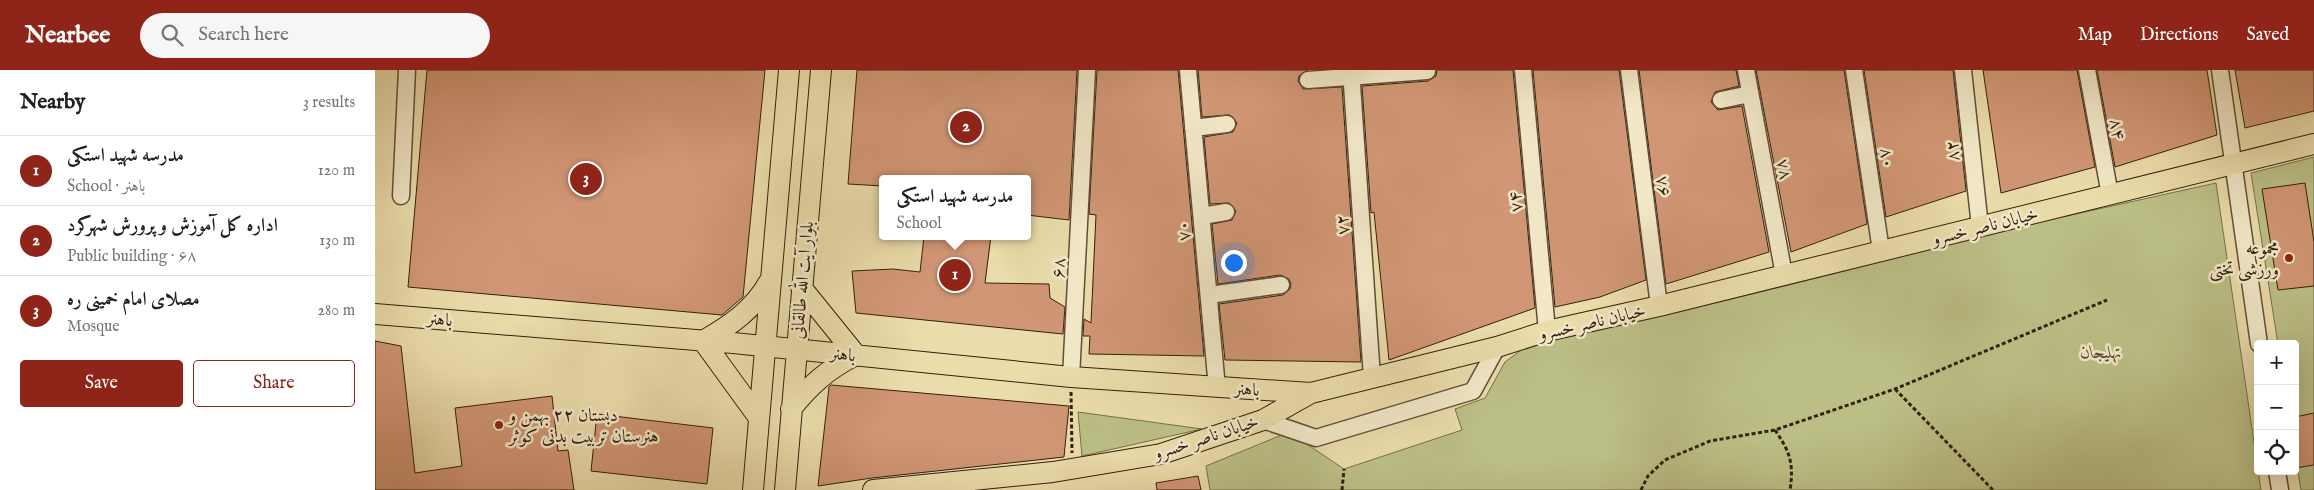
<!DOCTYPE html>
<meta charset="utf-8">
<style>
body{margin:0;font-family:"IM FELL English",Amiri,serif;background:#f6f6f6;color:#202124}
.controls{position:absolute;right:15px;bottom:15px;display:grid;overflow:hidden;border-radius:5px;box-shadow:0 5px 20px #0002}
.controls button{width:45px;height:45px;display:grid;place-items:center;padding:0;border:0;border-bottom:1px solid #e0e0e0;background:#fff;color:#202124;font:25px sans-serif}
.you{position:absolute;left:858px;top:192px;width:18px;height:18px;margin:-12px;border:4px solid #fff;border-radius:50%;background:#1a73e8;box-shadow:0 0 0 8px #1a73e833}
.badge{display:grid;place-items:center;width:32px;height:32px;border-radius:50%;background:#8f2418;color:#fff;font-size:16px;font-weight:700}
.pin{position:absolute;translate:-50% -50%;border:2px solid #fff;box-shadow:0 1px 5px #0006}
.popup{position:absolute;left:504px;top:105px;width:152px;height:65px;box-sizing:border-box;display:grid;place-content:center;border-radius:5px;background:#fff;filter:drop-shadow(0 1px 4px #0005);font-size:16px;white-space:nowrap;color:#757577}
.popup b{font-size:19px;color:#202124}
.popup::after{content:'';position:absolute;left:50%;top:100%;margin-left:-10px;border:10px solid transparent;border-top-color:#fff}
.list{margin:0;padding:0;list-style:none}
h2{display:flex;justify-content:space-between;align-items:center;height:65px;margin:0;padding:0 20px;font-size:21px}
h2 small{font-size:16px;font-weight:400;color:#757577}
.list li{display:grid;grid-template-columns:32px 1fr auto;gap:15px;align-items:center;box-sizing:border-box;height:70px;padding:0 20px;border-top:1px solid #e0e0e0}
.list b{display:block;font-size:19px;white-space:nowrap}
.list p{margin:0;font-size:16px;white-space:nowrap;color:#757577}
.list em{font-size:16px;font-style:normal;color:#757577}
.actions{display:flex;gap:10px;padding:15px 20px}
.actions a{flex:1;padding:11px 0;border:1px solid #8f2418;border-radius:5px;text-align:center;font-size:18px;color:#8f2418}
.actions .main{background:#8f2418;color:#fff}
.icon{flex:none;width:28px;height:28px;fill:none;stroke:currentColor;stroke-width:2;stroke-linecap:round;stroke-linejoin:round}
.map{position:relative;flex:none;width:1939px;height:420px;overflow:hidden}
header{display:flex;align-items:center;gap:30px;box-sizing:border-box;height:70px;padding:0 25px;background:#8f2418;color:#fff}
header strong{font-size:24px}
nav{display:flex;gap:28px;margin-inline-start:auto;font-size:18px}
.search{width:350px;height:45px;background:#f6f6f6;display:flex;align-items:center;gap:12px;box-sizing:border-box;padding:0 18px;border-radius:28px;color:#757577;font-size:19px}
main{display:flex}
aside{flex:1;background:#fff}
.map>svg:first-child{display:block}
.green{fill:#bbbf86;stroke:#76704b}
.building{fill:#d19675;stroke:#322010}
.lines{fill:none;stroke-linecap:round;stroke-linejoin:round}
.minor-casing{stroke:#604f37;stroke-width:19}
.major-casing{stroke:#322010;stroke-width:22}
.path{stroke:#322010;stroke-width:3;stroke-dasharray:4 2.5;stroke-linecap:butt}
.minor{stroke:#f2e8c8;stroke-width:16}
.major{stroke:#ebdcab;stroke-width:20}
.poi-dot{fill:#8f2418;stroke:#f2e8c8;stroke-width:2}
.labels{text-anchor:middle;stroke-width:5;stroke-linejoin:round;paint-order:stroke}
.street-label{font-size:18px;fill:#322010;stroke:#f2e8c8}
.poi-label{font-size:18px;fill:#322010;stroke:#f2e8c8;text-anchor:end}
.park-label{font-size:18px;font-style:italic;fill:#54482e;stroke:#f2e8c8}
</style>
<header>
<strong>Nearbee</strong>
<div class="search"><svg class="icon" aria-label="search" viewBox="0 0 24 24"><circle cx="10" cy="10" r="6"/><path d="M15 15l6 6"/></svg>Search here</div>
<nav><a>Map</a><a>Directions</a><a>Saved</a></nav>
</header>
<main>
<aside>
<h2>Nearby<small>3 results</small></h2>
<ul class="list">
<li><span class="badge">1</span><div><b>مدرسه شهید استکی</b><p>School · باهنر</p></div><em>120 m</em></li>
<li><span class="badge">2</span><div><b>اداره کل آموزش و پرورش شهرکرد</b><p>Public building · ۶۸</p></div><em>130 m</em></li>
<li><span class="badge">3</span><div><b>مصلای امام خمینی ره</b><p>Mosque</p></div><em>280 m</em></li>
</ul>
<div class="actions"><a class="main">Save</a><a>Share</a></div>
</aside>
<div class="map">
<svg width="1939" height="420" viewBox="0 0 1939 420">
<rect width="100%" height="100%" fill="#ebdcab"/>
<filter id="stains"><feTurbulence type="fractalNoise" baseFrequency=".004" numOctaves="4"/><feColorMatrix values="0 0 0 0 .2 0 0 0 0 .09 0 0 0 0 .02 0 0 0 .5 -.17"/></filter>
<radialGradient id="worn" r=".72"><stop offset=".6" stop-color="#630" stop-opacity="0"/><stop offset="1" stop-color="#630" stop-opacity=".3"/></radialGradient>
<path class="green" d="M1939 87V420H1926L1920 384V274H1903L1876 103Z
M1841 113 1886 420H835L831 396 914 362 969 399 1087 360 1080 339 1110 328 1130 292 1172 261Z
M703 342 827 359 707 386Z"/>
<path class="building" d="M52 0H390L368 227 347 245 33 217Z
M482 0H702L694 150 652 145V109H508V116L473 114Z
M722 0H803L829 286 714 284 715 266H708L709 249 716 253 721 145 714 144Z
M823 0H933L924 6 923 11 928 19 967 17 986 292 850 290 844 234 908 225 915 219 916 214 914 209 905 205 843 214 837 154 857 150 861 141 854 133 835 134 829 67 858 62 862 53 855 45 827 47Z
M1062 0H1138L1160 238 1014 290 999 142 996 143 987 16 1053 11 1061 6Z
M1158 0H1244L1271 210 1225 227 1180 237Z
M1264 0H1361L1364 16 1340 22 1336 32 1343 40 1367 36 1394 182 1291 214Z
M1381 0H1469L1492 154 1416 182Z
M1489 0H1578L1591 121 1511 147Z
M1608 0H1702L1720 97 1626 123Z
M1722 0H1832L1842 65 1740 97Z
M1860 0H1939V41L1870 58Z
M1930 113 1939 172V216L1903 220 1887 119Z
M549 166H616L610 213 674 214 675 228 690 237 688 264 481 243 477 201 518 199 545 202Z
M0 271 26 276 40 403 87 396 80 338 177 326 183 381 193 380 199 420H0Z
M456 315 694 336 689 387 497 408 443 416 454 317Z
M1939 343V395L1920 398V347Z
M222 344 338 358 332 414 216 401Z
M823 406 826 420H782L781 413Z"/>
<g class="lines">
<defs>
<path id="minor" d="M813 0 842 318
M976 0 997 308
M1148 0 1172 261
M1254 0 1284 236
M1371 0 1409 205
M1479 0 1506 181
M1588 0 1605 157
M1712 0 1735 125
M1845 0 1884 274
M933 10 1052 1
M1346 30 1375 24
M818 58 852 54
M26 126 32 0
M827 146 851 142
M834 225 906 215
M696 307 712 0
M888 350 941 368 1098 321 1122 277
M1902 401 1905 420"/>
<path id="major" d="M426 217 481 285
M0 244 358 273 696 307 936 323
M328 271 384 348
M328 271C356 255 378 240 394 212
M416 339C435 315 453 299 481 285
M378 420 414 0
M410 420 446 0
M498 420 678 402 786 384 888 350 936 323 1122 277 1172 261 1284 236 1939 74"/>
</defs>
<use href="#minor" class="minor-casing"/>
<use href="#major" class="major-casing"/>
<path class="path" d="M1520 319 1618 420
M696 322 697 383
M1400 360C1415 382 1419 393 1415 420
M967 420 969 399
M1266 420 1273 406 1290 390 1335 371 1400 360 1520 319 1732 230"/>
<use href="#minor" class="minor"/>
<use href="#major" class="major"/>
</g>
<g class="poi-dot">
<circle cx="1914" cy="188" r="5"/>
<circle cx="124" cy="355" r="5"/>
</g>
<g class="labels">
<g class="street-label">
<text transform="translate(1743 59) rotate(79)" y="6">۸۴</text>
<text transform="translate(1577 81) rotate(-96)" y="6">۸۲</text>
<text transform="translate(1513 88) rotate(82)" y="6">۸۰</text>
<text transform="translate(1410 99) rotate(79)" y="6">۷۸</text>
<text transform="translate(1289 116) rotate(83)" y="6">۷۶</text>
<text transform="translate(1140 132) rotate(-95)" y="6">۷۴</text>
<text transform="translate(967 155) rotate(-94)" y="6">۷۲</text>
<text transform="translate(1610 156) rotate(-14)" y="6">خیابان ناصر خسرو</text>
<text transform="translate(808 161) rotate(-95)" y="6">۷۰</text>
<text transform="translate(683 198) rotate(-87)" y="6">۶۸</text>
<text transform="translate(427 210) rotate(-85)" y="6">بلوار آیت الله طالقانی</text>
<text transform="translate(65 249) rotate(5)" y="6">باهنر</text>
<text transform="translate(1217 252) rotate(-13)" y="6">خیابان ناصر خسرو</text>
<text transform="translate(468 284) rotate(6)" y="6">باهنر</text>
<text transform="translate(872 319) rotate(3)" y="6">باهنر</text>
<text transform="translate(831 367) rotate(-18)" y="6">خیابان ناصر خسرو</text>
</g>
<g class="poi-label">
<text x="1904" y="184">مجموعه<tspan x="1904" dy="21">ورزشی تختی</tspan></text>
<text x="134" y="351" text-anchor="start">دبستان ۲۲ بهمن و<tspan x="134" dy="21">هنرستان تربیت بدنی کوثر</tspan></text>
</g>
<g class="park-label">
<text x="1726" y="288">تهلیجان</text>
</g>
</g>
<rect width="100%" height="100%" filter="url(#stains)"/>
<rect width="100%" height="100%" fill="url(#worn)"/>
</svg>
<div class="controls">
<button>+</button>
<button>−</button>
<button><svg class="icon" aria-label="locate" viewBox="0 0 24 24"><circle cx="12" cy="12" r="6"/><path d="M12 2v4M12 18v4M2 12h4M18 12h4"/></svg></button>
</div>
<div class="you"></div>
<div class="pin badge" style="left:580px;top:205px">1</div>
<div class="popup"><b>مدرسه شهید استکی</b>School</div>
<div class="pin badge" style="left:591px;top:57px">2</div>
<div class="pin badge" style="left:211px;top:109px">3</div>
</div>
</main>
